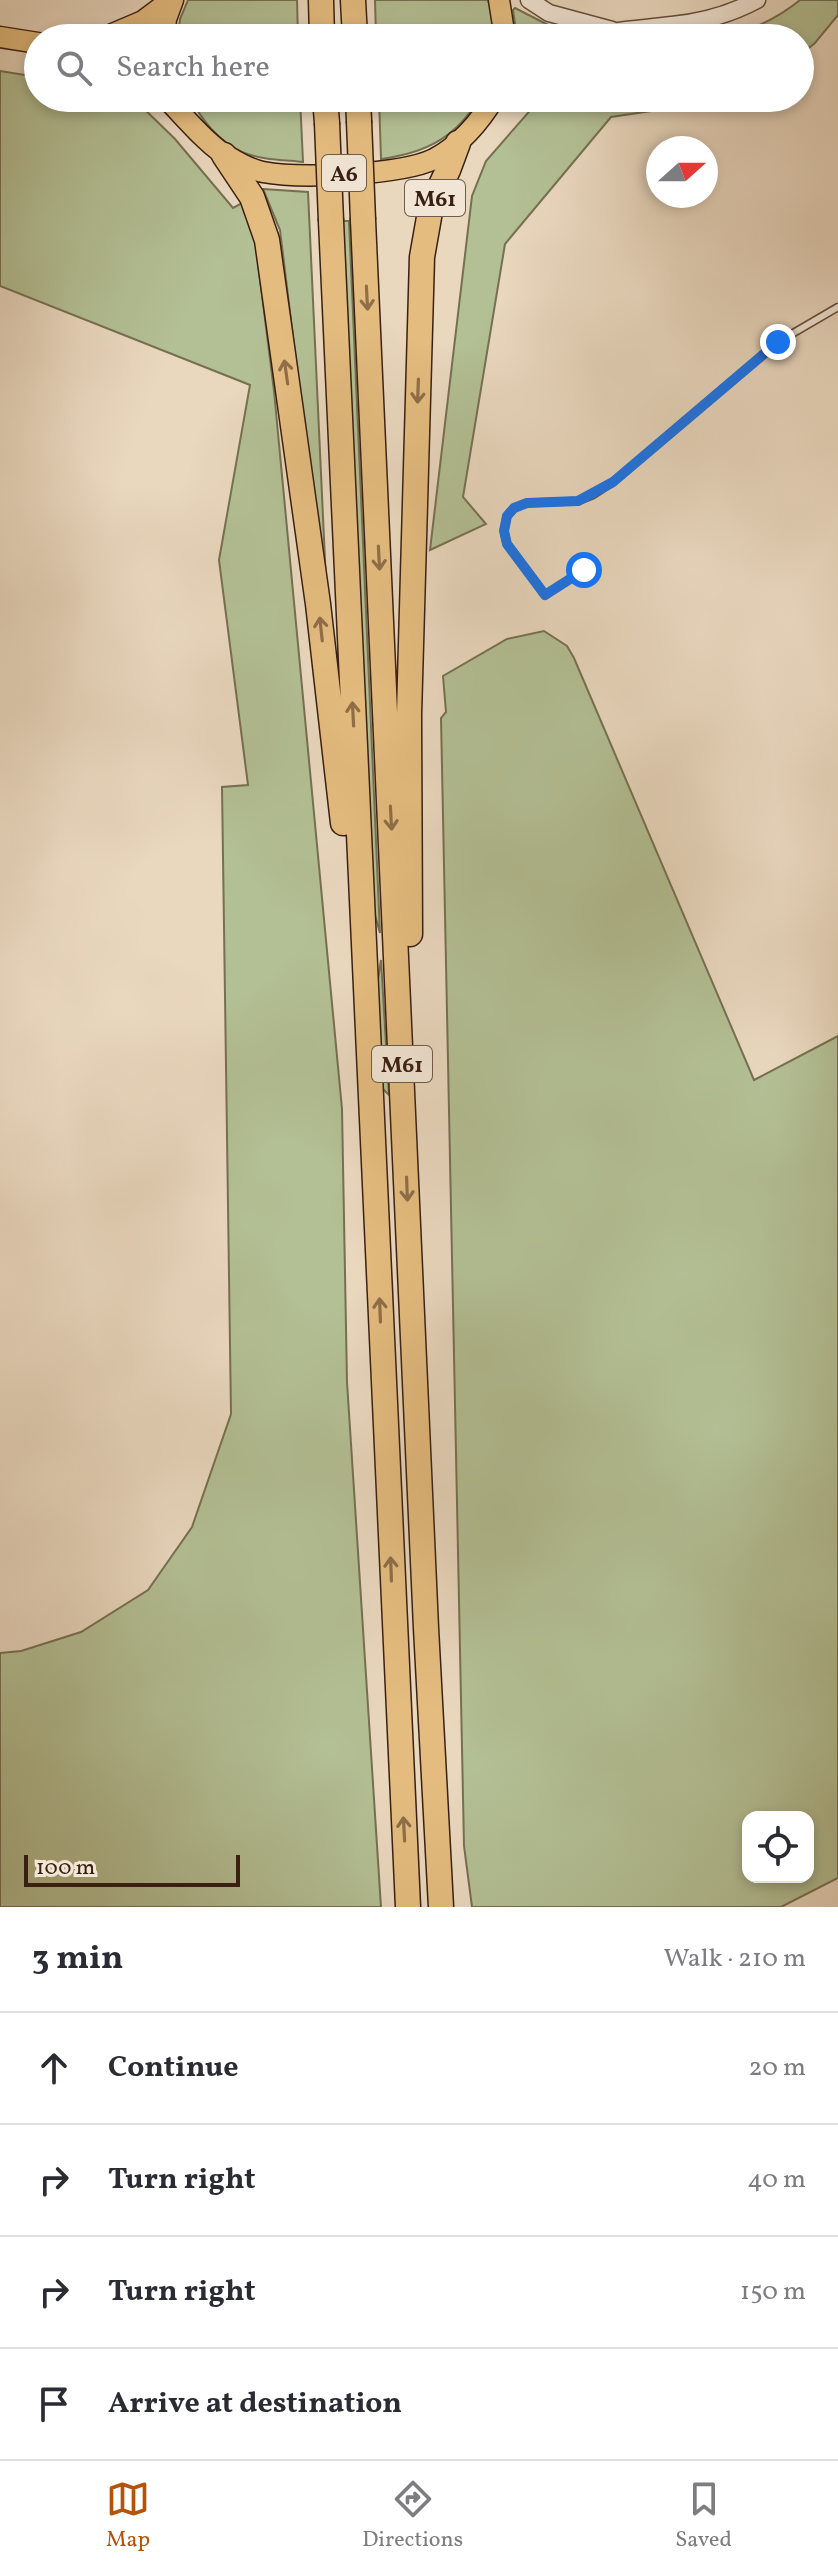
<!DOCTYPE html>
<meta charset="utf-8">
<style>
body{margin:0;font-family:Vollkorn,serif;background:#f2f2f3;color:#2b2b33}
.controls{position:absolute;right:24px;bottom:24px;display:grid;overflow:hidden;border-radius:16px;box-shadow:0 4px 12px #0003}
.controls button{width:72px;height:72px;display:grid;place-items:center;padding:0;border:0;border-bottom:2px solid #e1e1e2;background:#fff;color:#2b2b33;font:40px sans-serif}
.compass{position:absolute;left:646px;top:136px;width:72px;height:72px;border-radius:50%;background:#fff;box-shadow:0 4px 12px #0003;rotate:69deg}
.scale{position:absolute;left:24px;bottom:20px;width:216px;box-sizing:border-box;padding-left:8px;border:4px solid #3a2011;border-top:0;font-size:22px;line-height:28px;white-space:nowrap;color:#3a2011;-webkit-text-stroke:6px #f1e5d5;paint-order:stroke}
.stop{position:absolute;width:24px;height:24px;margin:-18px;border:6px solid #1a73e8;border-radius:50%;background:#fff}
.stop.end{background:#1a73e8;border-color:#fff;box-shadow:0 2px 8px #0008}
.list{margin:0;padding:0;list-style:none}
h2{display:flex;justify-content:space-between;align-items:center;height:104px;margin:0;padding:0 32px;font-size:34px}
h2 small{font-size:26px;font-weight:400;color:#7c7c81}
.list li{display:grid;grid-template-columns:52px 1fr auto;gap:24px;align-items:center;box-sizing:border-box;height:112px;padding:0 32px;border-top:2px solid #e1e1e2}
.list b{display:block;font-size:30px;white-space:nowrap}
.list em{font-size:26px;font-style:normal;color:#7c7c81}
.icon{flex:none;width:44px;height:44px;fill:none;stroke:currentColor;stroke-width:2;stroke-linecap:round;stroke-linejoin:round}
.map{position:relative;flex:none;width:838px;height:1907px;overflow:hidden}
.search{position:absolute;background:#fff;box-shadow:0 4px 12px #0003;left:24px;right:24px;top:24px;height:88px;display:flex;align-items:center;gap:20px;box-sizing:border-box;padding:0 28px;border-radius:44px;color:#7c7c81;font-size:30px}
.sheet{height:552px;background:#fff}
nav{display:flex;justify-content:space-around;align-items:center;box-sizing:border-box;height:112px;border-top:2px solid #e1e1e2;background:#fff;font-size:22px;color:#7c7c81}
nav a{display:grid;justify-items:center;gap:4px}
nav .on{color:#b45309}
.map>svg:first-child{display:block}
.green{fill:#b3bf94;stroke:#767052;stroke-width:2;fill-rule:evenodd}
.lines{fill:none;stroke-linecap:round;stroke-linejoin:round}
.service-casing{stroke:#664e3c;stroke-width:9}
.tertiary-casing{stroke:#664e3c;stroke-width:19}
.primary-casing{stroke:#3a2011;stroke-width:23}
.motorway-casing{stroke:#3a2011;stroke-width:27}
.service{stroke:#f1e5d5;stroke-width:6}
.tertiary{stroke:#f1e5d5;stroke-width:16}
.primary{stroke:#e4bc7f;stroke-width:20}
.motorway{stroke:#e4bc7f;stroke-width:24}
.motorway-bridge-casing{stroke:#3a2011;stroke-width:27;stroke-linecap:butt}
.motorway-bridge{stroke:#e4bc7f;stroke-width:24}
.oneway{stroke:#8f6e48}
.route{stroke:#1a73e8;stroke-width:10}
.labels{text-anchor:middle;stroke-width:6;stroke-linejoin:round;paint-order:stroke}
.shield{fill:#f1e5d5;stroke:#715b4c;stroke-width:2}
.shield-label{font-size:22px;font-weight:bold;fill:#3a2011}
</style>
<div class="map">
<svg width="838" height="1907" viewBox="0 0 838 1907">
<rect width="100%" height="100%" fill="#e9d7be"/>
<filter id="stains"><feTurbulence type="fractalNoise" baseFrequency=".0025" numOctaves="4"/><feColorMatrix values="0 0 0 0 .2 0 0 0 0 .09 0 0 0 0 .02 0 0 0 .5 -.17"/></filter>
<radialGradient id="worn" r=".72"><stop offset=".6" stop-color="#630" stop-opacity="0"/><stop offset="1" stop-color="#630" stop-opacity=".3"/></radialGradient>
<path class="green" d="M188 0H297L298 38H178L180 19Z
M375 0H488L491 10 494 38H376Z
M800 0H838V15L815 43 800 55V38H724C752 30 777 19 800 0Z
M515 8 558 30 559 35 552 38H517L513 10Z
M0 71 38 77V98H133L175 139 233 208 244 202 253 223 274 391 342 1109 347 1382 381 1907H0V1653L21 1651 81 1632 148 1590 192 1527 231 1414 222 787 248 785 219 560 250 385 0 286Z
M191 98H300L303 162C284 160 260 160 242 152 220 142 200 119 191 98Z
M379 98H479C457 137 426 153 381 159Z
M541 98H724L712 102 611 117 505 244 463 497 486 524 430 550 472 196 486 161Z
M263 189 308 192 328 625 280 230Z
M342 221H349L380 933 373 908Z
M544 631 567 646 574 658 754 1080 838 1036V1878L781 1907H472L464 1846 441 718 446 712 443 676 507 639ZM808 1817V1877H748V1817Z
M381 960 389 1095 382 1088 377 986Z"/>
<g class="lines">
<defs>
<path id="service" d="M584 570 545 595 507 544 504 531 507 516 514 508 527 503 578 501 593 495 613 482 778 342 838 307"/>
<path id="tertiary" d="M529 0 549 13 612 30
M585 38C614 29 642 29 672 25 702 22 731 14 757 0"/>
<path id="primary" d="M499 0 505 38
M0 37 38 43
M103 38 143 21 171 0
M164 38 166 19 173 0
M166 98C182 114 210 148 229 157 239 163 251 170 263 172 299 179 401 175 434 159 459 146 480 122 494 98"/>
<path id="motorway" d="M321 0 322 38
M353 0 355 38
M325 98 327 123
M358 98 359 121
M224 155 252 197 267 240 318 604 343 823
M363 220 426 1628 441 1907
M331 221 408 1907
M410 934 409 715 422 257 431 206 448 170 458 143"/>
</defs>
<use href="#service" class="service-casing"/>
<use href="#tertiary" class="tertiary-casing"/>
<use href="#primary" class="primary-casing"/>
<use href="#motorway" class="motorway-casing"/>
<use href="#service" class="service"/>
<use href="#tertiary" class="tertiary"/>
<use href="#primary" class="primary"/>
<use href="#motorway" class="motorway"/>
<defs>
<path id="motorway-bridge" d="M359 121 363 220
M327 123 331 221"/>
</defs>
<use href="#motorway-bridge" class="motorway-bridge-casing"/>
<use href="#motorway-bridge" class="motorway-bridge"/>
</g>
<defs><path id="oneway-shaft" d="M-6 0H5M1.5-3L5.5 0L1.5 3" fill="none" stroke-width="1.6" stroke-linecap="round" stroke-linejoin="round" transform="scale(2)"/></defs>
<g class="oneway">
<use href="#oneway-shaft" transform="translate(367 298) rotate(87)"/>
<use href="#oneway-shaft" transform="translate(286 372) rotate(-98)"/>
<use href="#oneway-shaft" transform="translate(418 391) rotate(92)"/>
<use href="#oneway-shaft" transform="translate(379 558) rotate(87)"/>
<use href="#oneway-shaft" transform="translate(321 629) rotate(-96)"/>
<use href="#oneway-shaft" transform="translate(353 714) rotate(-93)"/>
<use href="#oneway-shaft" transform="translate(391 818) rotate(87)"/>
<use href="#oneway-shaft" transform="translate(407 1189) rotate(88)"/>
<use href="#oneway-shaft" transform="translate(380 1310) rotate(-92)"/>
<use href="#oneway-shaft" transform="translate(391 1569) rotate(-92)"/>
<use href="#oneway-shaft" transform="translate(404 1829) rotate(-93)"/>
</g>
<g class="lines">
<path class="route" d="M584 570 545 595 507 544 504 531 507 516 514 508 527 503 578 501 613 482 778 342"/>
</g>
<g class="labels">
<g class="shield">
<rect x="322" y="155" width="44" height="36" rx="6"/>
<rect x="405" y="180" width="60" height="36" rx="6"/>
<rect x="372" y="1046" width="60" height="36" rx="6"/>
</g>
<g class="shield-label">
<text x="344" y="181">A6</text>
<text x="435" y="206">M61</text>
<text x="402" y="1072">M61</text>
</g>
</g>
<rect width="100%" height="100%" filter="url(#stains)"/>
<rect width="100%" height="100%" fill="url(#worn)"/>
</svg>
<div class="controls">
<button><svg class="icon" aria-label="locate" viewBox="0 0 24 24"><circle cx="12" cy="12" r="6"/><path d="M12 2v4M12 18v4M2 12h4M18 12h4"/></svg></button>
</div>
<svg class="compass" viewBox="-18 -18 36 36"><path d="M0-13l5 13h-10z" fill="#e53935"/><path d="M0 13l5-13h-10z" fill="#7c7c81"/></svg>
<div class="scale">100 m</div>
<div class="stop" style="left:584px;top:570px"></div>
<div class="stop end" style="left:778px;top:342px"></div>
<div class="search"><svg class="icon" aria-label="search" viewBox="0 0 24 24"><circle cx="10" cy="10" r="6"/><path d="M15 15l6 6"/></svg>Search here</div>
</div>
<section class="sheet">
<h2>3 min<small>Walk · 210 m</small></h2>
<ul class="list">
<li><svg class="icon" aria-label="ahead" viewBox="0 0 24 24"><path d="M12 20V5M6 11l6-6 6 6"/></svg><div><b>Continue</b></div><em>20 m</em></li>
<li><svg class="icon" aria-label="right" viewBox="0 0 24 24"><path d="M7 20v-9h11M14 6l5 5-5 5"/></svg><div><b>Turn right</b></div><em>40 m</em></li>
<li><svg class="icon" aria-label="right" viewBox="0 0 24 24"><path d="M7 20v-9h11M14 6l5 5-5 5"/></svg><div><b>Turn right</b></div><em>150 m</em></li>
<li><svg class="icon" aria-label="arrive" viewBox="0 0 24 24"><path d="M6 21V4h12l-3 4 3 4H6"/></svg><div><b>Arrive at destination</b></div></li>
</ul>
</section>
<nav>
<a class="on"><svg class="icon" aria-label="map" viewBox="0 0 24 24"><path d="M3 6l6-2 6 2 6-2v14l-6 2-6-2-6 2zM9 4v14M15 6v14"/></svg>Map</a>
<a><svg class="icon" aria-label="directions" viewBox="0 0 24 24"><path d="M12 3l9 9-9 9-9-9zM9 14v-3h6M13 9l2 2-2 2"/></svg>Directions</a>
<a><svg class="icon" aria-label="saved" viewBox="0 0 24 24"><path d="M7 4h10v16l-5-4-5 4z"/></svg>Saved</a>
</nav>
